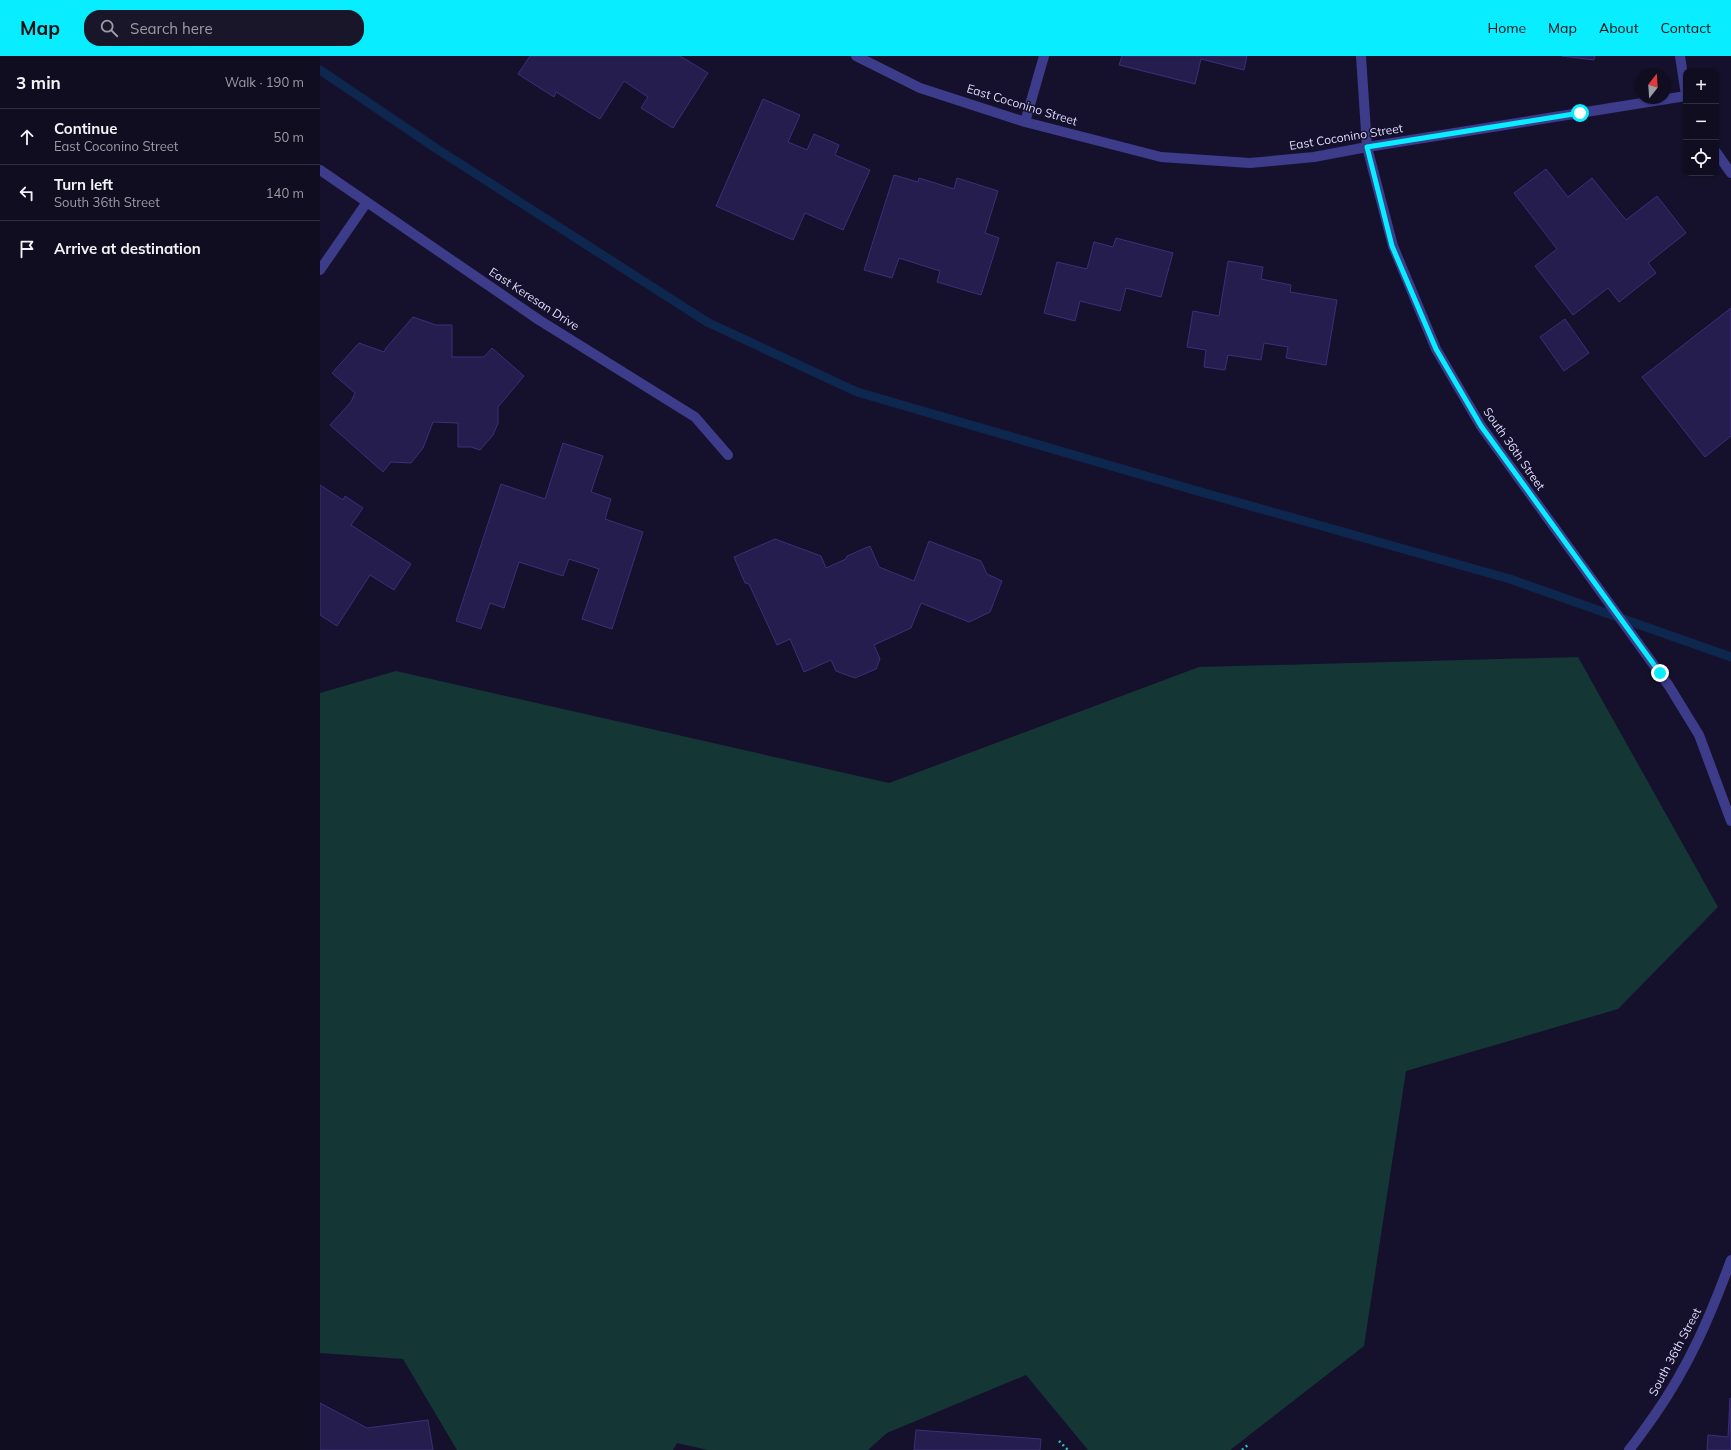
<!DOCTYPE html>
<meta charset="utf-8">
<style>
body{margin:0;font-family:Mulish,sans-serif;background:#19162a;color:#f1f3f6}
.controls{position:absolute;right:12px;top:12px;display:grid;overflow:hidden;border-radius:8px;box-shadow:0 1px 3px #0004}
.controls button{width:36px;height:36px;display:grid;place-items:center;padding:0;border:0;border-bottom:1px solid #302d3f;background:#100d21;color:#f1f3f6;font:20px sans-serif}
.compass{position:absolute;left:1315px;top:12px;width:36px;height:36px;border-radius:50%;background:#100d21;box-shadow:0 1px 3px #0004;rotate:17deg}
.stop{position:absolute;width:12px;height:12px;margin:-9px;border:3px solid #08edff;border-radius:50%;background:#fff}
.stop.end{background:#08edff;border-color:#fff;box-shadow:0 1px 4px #0008}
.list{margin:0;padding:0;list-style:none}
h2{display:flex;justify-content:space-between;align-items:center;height:52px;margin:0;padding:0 16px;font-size:17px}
h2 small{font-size:13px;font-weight:400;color:#9c9ca5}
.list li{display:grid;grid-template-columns:26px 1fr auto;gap:12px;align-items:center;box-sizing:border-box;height:56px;padding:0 16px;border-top:1px solid #302d3f}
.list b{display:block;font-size:15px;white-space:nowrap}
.list p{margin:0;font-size:13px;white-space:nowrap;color:#9c9ca5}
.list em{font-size:13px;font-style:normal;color:#9c9ca5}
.icon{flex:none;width:22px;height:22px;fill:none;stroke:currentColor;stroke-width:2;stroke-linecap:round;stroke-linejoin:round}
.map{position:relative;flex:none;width:1411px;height:1394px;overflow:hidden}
header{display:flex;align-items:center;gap:24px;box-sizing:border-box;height:56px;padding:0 20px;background:#08edff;color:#111}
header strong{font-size:19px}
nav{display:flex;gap:22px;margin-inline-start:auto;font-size:14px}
.search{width:280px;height:36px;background:#19162a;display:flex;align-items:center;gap:10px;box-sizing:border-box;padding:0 14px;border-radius:16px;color:#9c9ca5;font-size:15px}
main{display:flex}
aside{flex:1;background:#100d21}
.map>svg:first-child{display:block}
.green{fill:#143634}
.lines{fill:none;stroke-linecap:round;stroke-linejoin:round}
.stream{stroke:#0d274f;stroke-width:9}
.building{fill:#251d4d;stroke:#3c2f79}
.path{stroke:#30bfb2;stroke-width:2.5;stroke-dasharray:2 3;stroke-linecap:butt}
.minor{stroke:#3d3c8b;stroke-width:10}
.tertiary{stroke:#3d3c8b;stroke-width:10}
.route{stroke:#08edff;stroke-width:5}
.labels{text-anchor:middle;stroke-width:3;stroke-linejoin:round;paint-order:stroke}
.street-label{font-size:12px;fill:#dfdcff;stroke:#15112c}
</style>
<header>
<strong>Map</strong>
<div class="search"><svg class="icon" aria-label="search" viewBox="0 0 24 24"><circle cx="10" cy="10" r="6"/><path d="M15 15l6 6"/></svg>Search here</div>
<nav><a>Home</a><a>Map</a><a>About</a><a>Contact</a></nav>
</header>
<main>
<aside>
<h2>3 min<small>Walk · 190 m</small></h2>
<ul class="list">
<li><svg class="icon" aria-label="ahead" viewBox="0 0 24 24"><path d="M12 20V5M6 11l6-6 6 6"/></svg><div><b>Continue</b><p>East Coconino Street</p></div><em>50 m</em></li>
<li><svg class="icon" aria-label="left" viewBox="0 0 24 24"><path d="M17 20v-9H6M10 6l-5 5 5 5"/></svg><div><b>Turn left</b><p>South 36th Street</p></div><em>140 m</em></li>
<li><svg class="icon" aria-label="arrive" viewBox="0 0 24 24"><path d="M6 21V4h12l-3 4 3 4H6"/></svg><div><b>Arrive at destination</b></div></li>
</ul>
</aside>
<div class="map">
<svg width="1411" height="1394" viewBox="0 0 1411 1394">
<rect width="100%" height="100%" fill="#15112c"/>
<path class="green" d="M1258 601 1398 851 1298 953 1086 1015 1044 1290 910 1394H768L706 1319 567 1377 548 1394H388L357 1387 353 1394H137L83 1303 0 1297V637L76 615 569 727 879 611Z"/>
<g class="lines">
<path class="stream" d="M0 14 117 93 387 266 537 336 881 436 1190 523 1411 601"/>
</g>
<path class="building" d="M210 0H360L388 17 353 72 321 52 328 41 304 25 280 63 236 36 234 41 198 18Z
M802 0H927L924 14 881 3 875 28 799 9Z
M1242 0H1275L1274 4Z
M443 43 480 59 468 86 487 94 494 78 519 89 515 99 550 114 523 174 485 157 473 184 396 150Z
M1226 113 1248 141 1272 122 1306 164 1337 140 1366 177 1328 207 1336 217 1299 246 1288 232 1253 259 1215 210 1237 193 1194 137Z
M574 119 598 126 599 122 634 133 637 122 678 135 665 177 679 182 661 239 617 226 620 215 579 202 572 222 544 214Z
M796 182 853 197 841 241 806 232 800 255 760 245 755 265 724 257 737 206 767 213 774 186 793 191Z
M908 205 943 211 941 223 971 229 970 236 1017 244 1006 309 966 302 968 291 944 287 941 304 908 299 905 314 884 311 886 294 867 291 873 255 899 260Z
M1411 252V380L1385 401 1322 321Z
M93 261 116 269H132V301H164L172 292 204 320 178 351V367L173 379 160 394 151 391H138V367L113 366 103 392 91 407 71 406 63 416 10 369 31 346 35 337 12 317 39 287 64 296 66 292Z
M1245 263 1269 297 1244 315 1220 281Z
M243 387 283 400 271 436 291 443 285 463 323 476 292 573 262 563 279 513 249 503 243 520 199 506 184 552 170 547 161 573 136 565 181 428 225 443Z
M0 429 23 444 25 440 43 452 31 469 91 508 74 534 50 519 17 570 0 559Z
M455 483 501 500 506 512 526 503 527 500 550 490 559 511 594 525 609 485 661 505 667 518 682 525 670 556 649 566 601 547 591 572 554 589 560 603 556 613 535 622 516 615 511 604 484 616 470 583 457 589 429 528 425 527 414 501Z
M1410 1342 1411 1394H1387L1388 1379 1408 1381Z
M0 1347 47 1372 108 1364 113 1394H0Z
M596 1374 721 1383 720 1394H594Z"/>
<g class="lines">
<path class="path" d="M739 1385 748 1394
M922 1394 929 1388"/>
<path class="minor" d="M536 0 600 32 705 66 841 101 930 107 994 101 1047 91 1366 40
M1360 0 1366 39
M705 66 724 0
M1396 96 1411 117
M0 114 219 264 375 361 408 399
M0 214 47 146"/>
<path class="tertiary" d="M1041 0 1047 91 1073 190 1116 293 1161 370 1349 630 1379 679 1411 765
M1309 1394C1318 1383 1326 1371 1334 1360 1369 1310 1390 1261 1411 1204"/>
</g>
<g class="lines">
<path class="route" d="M1260 57 1047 91 1072 190 1116 293 1161 370 1340 617"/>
</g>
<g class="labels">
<g class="street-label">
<text transform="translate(702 49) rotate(17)" y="4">East Coconino Street</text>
<text transform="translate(1026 81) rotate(-9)" y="4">East Coconino Street</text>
<text transform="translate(214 243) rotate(33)" y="4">East Keresan Drive</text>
<text transform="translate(1194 393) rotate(55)" y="4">South 36th Street</text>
<text transform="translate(1355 1296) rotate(-62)" y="4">South 36th Street</text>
</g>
</g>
</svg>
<div class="controls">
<button>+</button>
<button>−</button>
<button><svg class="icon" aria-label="locate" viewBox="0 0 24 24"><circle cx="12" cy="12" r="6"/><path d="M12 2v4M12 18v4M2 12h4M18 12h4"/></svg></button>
</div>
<svg class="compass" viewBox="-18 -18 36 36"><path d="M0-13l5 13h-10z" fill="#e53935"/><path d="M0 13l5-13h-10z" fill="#9c9ca5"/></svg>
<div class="stop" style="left:1260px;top:57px"></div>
<div class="stop end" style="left:1340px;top:617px"></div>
</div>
</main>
